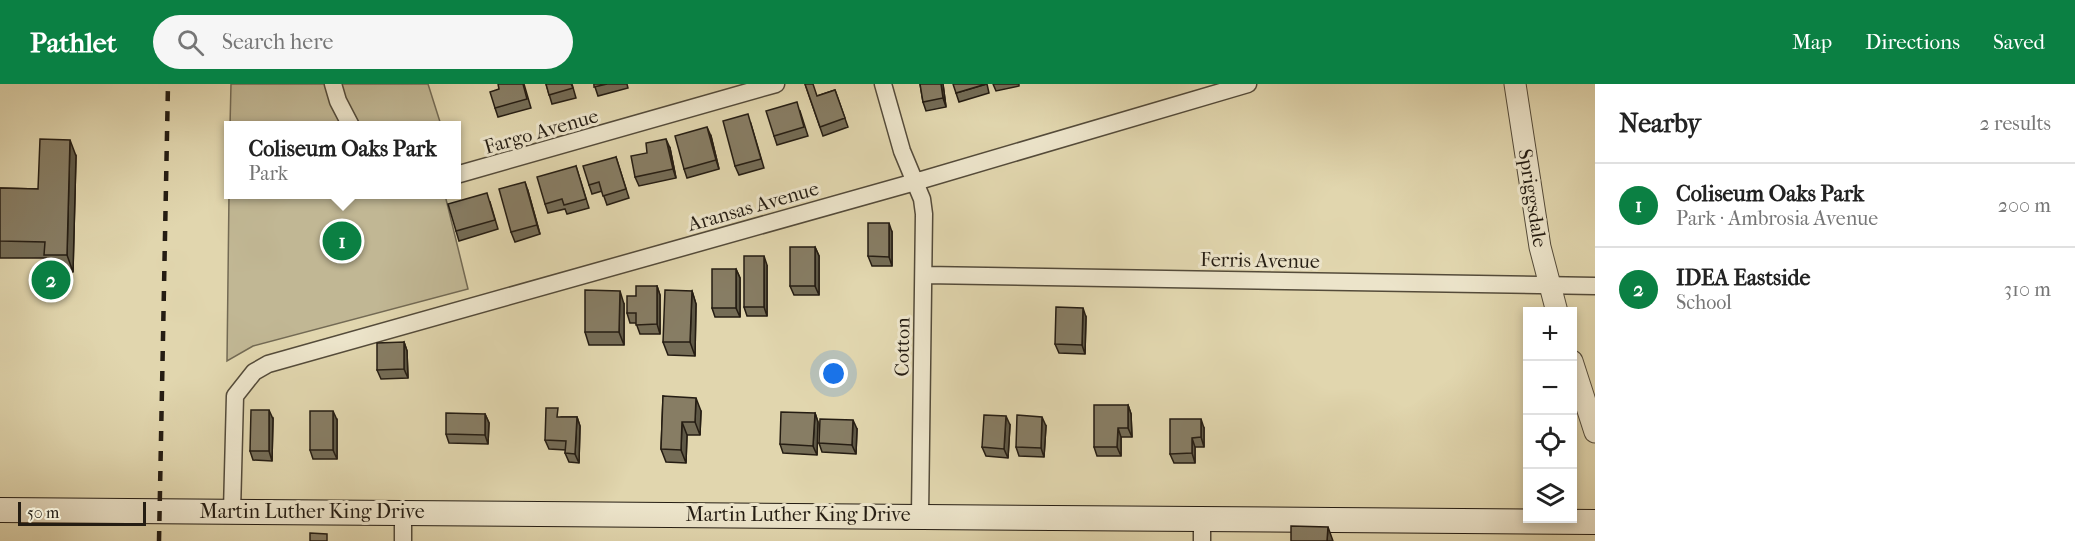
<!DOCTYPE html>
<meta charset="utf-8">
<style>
body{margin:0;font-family:"IM FELL French Canon",serif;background:#f6f6f6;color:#222}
.controls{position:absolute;right:18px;bottom:18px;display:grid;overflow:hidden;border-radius:0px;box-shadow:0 3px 9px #0003}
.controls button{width:54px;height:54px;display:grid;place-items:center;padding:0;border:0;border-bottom:2px solid #e0e0e0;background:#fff;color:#222;font:30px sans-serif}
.scale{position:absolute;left:18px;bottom:15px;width:128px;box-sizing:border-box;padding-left:6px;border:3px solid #251d13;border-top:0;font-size:16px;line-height:21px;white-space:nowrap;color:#251d13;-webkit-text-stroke:4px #ece4ca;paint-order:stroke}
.you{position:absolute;left:834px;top:290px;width:21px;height:21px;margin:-15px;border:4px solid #fff;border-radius:50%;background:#1a73e8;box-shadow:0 0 0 9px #1a73e833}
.badge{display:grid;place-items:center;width:39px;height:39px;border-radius:50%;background:#0b8043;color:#fff;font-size:20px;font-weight:700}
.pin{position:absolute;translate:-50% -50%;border:3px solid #fff;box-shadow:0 2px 6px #0006}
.popup{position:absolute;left:224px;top:37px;width:237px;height:78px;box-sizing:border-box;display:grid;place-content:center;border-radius:0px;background:#fff;filter:drop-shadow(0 2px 4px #0005);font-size:20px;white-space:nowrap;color:#767676}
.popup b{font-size:22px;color:#222}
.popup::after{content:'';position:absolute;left:50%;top:100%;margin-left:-12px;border:12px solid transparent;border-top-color:#fff}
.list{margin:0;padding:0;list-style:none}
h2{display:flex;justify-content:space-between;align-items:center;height:78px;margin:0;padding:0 24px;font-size:26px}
h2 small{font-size:20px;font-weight:400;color:#767676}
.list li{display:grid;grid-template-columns:39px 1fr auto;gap:18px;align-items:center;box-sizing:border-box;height:84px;padding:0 24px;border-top:2px solid #e0e0e0}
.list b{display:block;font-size:22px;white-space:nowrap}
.list p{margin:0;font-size:20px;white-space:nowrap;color:#767676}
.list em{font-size:20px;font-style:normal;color:#767676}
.icon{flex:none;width:33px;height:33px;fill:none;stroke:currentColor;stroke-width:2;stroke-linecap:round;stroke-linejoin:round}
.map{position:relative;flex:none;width:1595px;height:457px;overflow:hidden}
header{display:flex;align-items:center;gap:36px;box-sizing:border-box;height:84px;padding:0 30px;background:#0b8043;color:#fff}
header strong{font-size:28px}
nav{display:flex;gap:33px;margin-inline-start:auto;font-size:21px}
.search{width:420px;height:54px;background:#f6f6f6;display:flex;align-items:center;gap:15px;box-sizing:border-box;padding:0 21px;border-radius:33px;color:#767676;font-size:22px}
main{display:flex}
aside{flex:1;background:#fff}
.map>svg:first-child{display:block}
.green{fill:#c1b794;stroke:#736a54;stroke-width:1.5}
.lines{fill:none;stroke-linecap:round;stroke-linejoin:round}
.minor-casing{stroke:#544b3a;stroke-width:19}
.tertiary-casing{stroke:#544b3a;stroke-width:23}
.secondary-casing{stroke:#251d13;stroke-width:26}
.minor{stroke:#ece4ca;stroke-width:16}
.tertiary{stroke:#ece4ca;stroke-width:21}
.secondary{stroke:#ece4ca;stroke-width:24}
.rail{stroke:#251d13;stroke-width:4.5;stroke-dasharray:10 10;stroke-linecap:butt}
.wall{fill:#746c56;stroke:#251d13;stroke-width:1.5}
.shaded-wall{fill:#5e5846;stroke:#251d13;stroke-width:1.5}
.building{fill:#877d64;stroke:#251d13;stroke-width:1.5}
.labels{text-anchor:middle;stroke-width:6;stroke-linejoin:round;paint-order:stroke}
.street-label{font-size:20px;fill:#251d13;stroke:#ece4ca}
</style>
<header>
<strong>Pathlet</strong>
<div class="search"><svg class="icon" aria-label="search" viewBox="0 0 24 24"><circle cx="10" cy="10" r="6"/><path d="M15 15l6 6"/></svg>Search here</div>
<nav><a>Map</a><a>Directions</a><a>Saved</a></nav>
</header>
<main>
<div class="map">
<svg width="1595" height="457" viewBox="0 0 1595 457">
<rect width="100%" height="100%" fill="#e1d6ae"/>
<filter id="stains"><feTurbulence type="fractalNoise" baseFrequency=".00333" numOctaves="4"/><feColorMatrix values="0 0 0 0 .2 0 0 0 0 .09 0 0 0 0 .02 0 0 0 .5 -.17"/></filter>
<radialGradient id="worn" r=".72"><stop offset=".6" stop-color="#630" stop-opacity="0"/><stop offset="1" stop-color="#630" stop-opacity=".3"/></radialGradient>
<path class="green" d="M231 0H428L441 41 230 42Z
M229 111H445L468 205 253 262 227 277Z"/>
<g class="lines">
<defs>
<path id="minor" d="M333 0 338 17 351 42
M883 0 902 67 922 115 924 130 920 431
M456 91 776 0
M925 191 1595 202
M232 427 235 312 254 288 268 280 915 98 1248 0
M403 457V427
M1202 457V433"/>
<path id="tertiary" d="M1515 0 1540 163 1557 228
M1572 277 1595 348"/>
<path id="secondary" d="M0 426 1595 438"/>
</defs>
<use href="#minor" class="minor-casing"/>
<use href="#tertiary" class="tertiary-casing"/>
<use href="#secondary" class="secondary-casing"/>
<use href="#minor" class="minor"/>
<use href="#tertiary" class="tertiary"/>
<use href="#secondary" class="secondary"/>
<path class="rail" d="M159 457 168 0"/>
</g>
<path class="wall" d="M524 0 531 24 498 33 495 24Z
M546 0H572L576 14 552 20Z
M594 0H627L628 4 598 12Z
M805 0 817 12 835 6 848 43 823 52Z
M920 0H943L946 23 926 27 923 18Z
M987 0 989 9 959 18 956 9Z
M993 0H1019V2L996 7Z
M800 27 808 52 777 61 774 52Z
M751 40 764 84 739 91 735 82Z
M711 52 719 85 687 94 684 85Z
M670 64 676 94 639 102 635 93Z
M76 72 73 188 50 187 46 174H0V104L38 105Z
M616 73 629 114 607 121 602 107 592 110 589 101Z
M576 82 589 124 567 130 565 125 548 129 545 120Z
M528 107 540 150 515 158 511 148Z
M490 118 498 145 459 157 456 147Z
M892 148V182H872L868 172Z
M815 163 819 172V211H794L790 202Z
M767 181V232H747L744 223Z
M736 185 740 194V233H715L712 224Z
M657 202 660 211V250H640L636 239H630L627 229 636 212Z
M692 207 696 220 695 272 668 271 663 258Z
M624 220V261H589L585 248Z
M1086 233 1085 270 1059 269 1055 260Z
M404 258 407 267 408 294 381 295 377 286Z
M663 312 701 327 700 351H687L686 379 666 378 661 365Z
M1128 321 1131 330 1132 353H1121V372H1097L1094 363Z
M815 329 818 338 817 371 783 369 780 360Z
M485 330 489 339 488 360 449 359 446 350Z
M561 333H577L580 342 579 379 569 378 565 369 566 366 549 365 545 356Z
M273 335 272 377 253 376 250 367Z
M337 336V375H313L310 366Z
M1010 341 1008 374 986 372 982 363Z
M1046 342 1044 373 1019 372 1016 363Z
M1204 344V363H1195V379H1174L1170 370Z
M857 345 856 370 822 368 819 359Z"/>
<path class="shaded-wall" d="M941 0H943L946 23 943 14Z
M707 43 711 52 719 85 716 76Z
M666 55 670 64 676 94 673 85Z
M70 56 76 72 73 188 67 171Z
M525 98 528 107 540 150 537 141Z
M889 139 892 148V182L889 173Z
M815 163 819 172V211L815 202Z
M764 172 767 181V232L764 223Z
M736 185 740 194V233L736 224Z
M657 202 660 211V250L657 240Z
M620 207 624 220V261L619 248Z
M692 207 696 220 695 272 690 258Z
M1083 224 1086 233 1085 270 1082 261Z
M404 258 407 267 408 294 404 285Z
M696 314 701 327 700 351 695 338Z
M1128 321 1131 330 1132 353 1128 344Z
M269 326 273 335 272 377 269 367Z
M333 327 337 336V375L333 366Z
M815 329 818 338 817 371 813 362Z
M485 330 489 339 488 360 485 351Z
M1006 332 1010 341 1008 374 1004 365Z
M577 333 580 342 579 379 575 370Z
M1042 333 1046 342 1044 373 1041 364Z
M1201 335 1204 344V363L1201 353Z
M853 336 857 345 856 370 852 361Z
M682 338 687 351 686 379 681 366Z
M1118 344 1121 353V372L1117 363Z
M1192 354 1195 363V379L1192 369Z
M1328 443 1333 457H1327Z"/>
<path class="building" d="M498 0H523L527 15 495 24 490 8 499 5Z
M546 0H571L573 4 549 11Z
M594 0H607L594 3Z
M805 0H813L817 12 835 6 845 34 820 43Z
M920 0H941L943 14 923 18Z
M953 0H986L956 9Z
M797 18 804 43 774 52 766 27Z
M748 30 761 75 735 82 723 37Z
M707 43 716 76 684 85 675 52Z
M40 55 70 56 67 171H44L45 158 0 157V104L38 105Z
M666 55 673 85 635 93 631 72 647 69 646 59Z
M616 73 626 105 603 112 599 98 589 101 583 82Z
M576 82 586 115 564 121 562 115 545 120 537 93Z
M525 98 537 141 511 148 499 105Z
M487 109 495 136 456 147 448 120Z
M868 139H889V173L868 172Z
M790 163H815V202H790Z
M744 172H764V223H744Z
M712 185H736V224H712Z
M636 202H657V240L636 241V229H627V212H636Z
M585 206 620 207 619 248H585Z
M665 206 692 207 690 258H663Z
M1056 223 1083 224 1082 261 1055 260Z
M404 258V285L377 286V259Z
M663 312 696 314 695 338H682L681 366 661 365Z
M1094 321H1128V344H1118L1117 363H1094Z
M546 324H558L557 333H577L575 370 565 369 566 357 545 356Z
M251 326H269V367H250Z
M310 327H333V366H310Z
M781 328 815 329 813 362 780 360Z
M446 329 485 330V351L446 350Z
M984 331 1006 332 1004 365 982 363Z
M1017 331 1042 333 1041 364 1016 363Z
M820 335 853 336 852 361 819 359Z
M1170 335H1201V353L1192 354V369L1170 370Z
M1291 442 1328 443 1327 457H1291Z
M310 449 327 450V457H310Z"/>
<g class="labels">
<g class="street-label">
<text transform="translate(541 47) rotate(-16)" y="7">Fargo Avenue</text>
<text transform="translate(1533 114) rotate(81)" y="7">Spriggsdale</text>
<text transform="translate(753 122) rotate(-16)" y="7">Aransas Avenue</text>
<text transform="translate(1260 176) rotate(1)" y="7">Ferris Avenue</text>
<text transform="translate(902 263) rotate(-89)" y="7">Cotton</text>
<text x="312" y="434">Martin Luther King Drive</text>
<text x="798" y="437">Martin Luther King Drive</text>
</g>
</g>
<rect width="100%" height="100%" filter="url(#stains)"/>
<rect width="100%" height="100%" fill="url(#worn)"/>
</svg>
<div class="controls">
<button>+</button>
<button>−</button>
<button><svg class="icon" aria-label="locate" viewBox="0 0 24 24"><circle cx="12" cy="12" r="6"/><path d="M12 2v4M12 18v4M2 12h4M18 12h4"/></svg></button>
<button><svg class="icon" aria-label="layers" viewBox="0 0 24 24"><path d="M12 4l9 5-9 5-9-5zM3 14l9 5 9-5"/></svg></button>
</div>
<div class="scale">50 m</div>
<div class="you"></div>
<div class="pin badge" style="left:342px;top:157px">1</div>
<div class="popup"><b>Coliseum Oaks Park</b>Park</div>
<div class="pin badge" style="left:51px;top:196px">2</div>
</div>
<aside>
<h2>Nearby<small>2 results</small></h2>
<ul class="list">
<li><span class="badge">1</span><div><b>Coliseum Oaks Park</b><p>Park · Ambrosia Avenue</p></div><em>200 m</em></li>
<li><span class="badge">2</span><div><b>IDEA Eastside</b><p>School</p></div><em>310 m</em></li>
</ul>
</aside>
</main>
